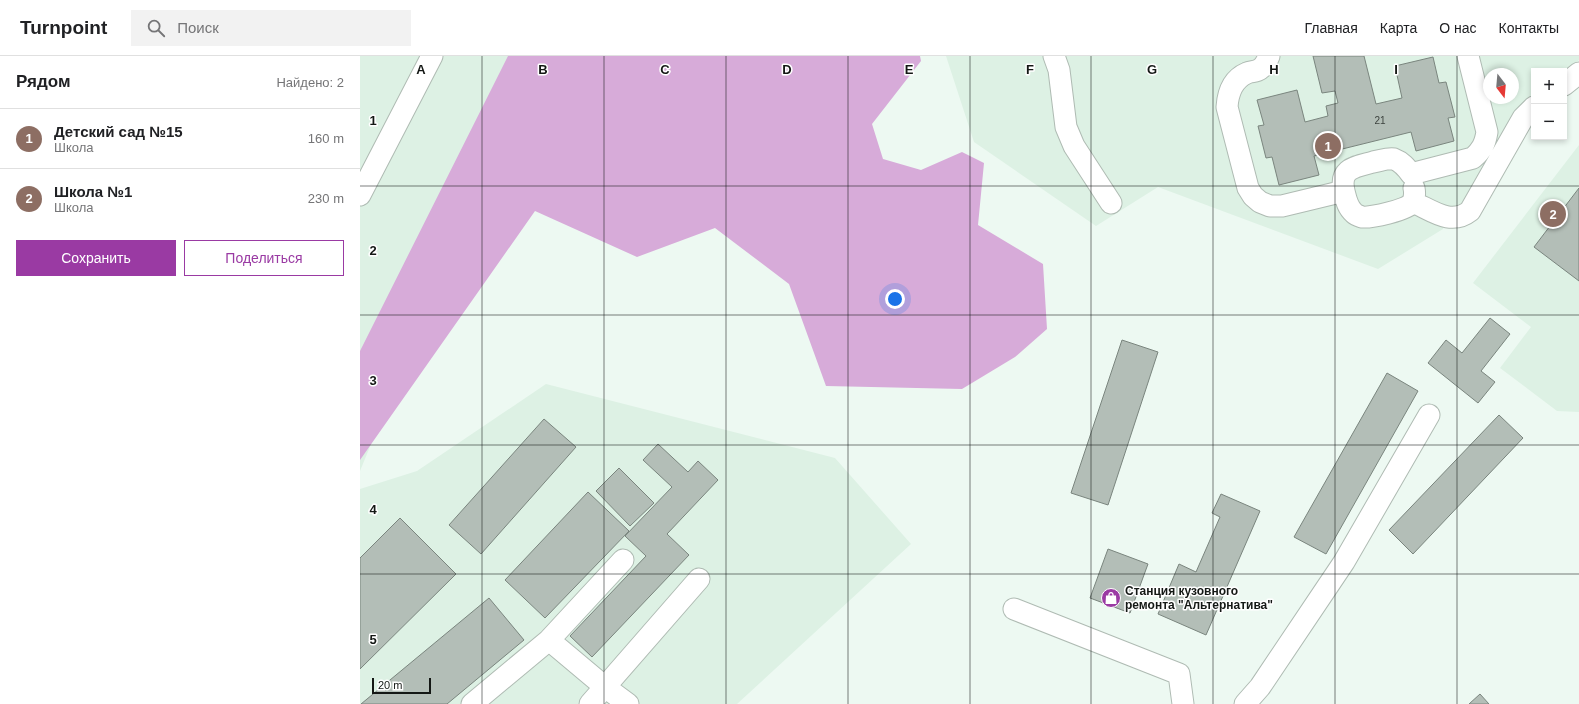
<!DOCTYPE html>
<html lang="ru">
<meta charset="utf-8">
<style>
body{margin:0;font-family:Helvetica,sans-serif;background:#f2f2f2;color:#202124}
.controls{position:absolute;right:12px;top:12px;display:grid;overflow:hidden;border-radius:0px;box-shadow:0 2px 6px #0003}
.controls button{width:36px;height:36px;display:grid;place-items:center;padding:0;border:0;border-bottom:1px solid #e0e0e0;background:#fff;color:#202124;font:20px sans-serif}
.compass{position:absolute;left:1123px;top:12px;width:36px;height:36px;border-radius:50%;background:#fff;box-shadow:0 2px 6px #0003;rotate:164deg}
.scale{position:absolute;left:12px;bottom:10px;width:59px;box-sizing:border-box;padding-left:4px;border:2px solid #141815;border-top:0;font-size:11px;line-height:14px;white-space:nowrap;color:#141815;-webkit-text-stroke:3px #fff;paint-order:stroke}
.you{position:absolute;left:535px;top:243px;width:14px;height:14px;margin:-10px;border:3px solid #fff;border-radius:50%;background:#1a73e8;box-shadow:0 0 0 6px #1a73e833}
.badge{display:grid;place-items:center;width:26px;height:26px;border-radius:50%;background:#9a3aa3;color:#fff;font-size:13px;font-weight:700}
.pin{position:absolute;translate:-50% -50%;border:2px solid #fff;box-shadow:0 1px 4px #0006}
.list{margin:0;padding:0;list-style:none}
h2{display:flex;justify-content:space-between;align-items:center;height:52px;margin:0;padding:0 16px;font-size:17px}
h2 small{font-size:13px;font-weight:400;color:#757577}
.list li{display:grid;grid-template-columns:26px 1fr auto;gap:12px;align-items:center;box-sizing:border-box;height:60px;padding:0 16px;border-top:1px solid #e0e0e0}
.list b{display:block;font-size:15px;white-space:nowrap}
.list p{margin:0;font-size:13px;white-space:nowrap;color:#757577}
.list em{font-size:13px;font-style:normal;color:#757577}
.actions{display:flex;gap:8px;padding:12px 16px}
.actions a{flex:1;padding:9px 0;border:1px solid #9a3aa3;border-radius:0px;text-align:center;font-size:14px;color:#9a3aa3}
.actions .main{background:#9a3aa3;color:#fff}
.icon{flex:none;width:22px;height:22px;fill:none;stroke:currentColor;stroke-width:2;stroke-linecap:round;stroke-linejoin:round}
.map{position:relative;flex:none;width:1219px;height:648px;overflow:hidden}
header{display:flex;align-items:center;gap:24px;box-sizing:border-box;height:56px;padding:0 20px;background:#fff;border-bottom:1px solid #e0e0e0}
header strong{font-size:19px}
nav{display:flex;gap:22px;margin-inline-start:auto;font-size:14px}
.search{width:280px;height:36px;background:#f2f2f2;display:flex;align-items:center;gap:10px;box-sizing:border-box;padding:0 14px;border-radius:0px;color:#757577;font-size:15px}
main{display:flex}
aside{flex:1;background:#fff}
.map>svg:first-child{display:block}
.built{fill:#ddf1e4;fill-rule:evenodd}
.forest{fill:#d7abd9}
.building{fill:#b3beb7;stroke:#7a857e}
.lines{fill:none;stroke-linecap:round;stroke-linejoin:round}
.minor-casing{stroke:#afbbb3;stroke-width:23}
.minor{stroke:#fff;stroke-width:21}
.grid{fill:none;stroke:#141815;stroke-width:1;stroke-opacity:0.55}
.labels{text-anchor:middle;stroke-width:3;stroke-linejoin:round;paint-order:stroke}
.number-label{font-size:10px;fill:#3c423e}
.poi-label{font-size:12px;font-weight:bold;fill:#141815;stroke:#fff;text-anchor:start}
.grid-label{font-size:13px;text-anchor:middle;font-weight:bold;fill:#141815;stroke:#fff;stroke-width:3;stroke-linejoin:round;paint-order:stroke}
</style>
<header>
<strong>Turnpoint</strong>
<div class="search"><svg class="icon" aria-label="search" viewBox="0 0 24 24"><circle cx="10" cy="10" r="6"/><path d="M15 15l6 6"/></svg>Поиск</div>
<nav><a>Главная</a><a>Карта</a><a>О нас</a><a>Контакты</a></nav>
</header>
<main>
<aside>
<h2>Рядом<small>Найдено: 2</small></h2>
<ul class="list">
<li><span class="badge" style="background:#8d6e63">1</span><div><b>Детский сад №15</b><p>Школа</p></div><em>160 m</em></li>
<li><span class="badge" style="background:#8d6e63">2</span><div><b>Школа №1</b><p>Школа</p></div><em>230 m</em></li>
</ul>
<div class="actions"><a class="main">Сохранить</a><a>Поделиться</a></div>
</aside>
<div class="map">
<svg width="1219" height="648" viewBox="0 0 1219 648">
<rect width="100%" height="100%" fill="#edf9f2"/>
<path class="built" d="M0 0H170L0 415Z
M586 0H1219V4L1204 17V15H1174V40L1161 50 1098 155 1087 152 1083 173 1018 213 798 131 736 170 614 86ZM1129 18H1153V42H1129Z
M1219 89V356L1197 355 1140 312 1171 271 1113 227Z
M186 328 475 402 551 488 377 648H0V433L57 415Z"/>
<path class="forest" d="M148 0H560L561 5 512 68 523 103 561 114 602 96 624 107 618 169 683 208 687 273 655 301 602 333 466 330 429 228 355 172 277 201 175 155 0 404V295Z"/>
<path class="building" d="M953 0H1004L1016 48 1042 42 1035 10 1073 1 1079 27 1086 26 1095 61 1088 62 1094 85 1056 95 1051 76 954 100 959 119 919 129 912 101 906 102 898 70 904 69 897 44 937 34 945 66 968 60 966 50 978 47 975 35 962 37Z
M1219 132V225L1174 191Z
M1130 262 1150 278 1121 315 1135 326 1118 347 1068 307 1086 284 1102 297Z
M762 284 798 296 748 449 711 437Z
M1027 317 1058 335 966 498 934 481Z
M1139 359 1163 382 1053 498 1029 474Z
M184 363 216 391 121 498 89 469Z
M298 388 328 416 338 405 358 424 307 478 329 499 232 601 210 580 286 500 265 480 312 431 283 404Z
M259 412 294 447 270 470 236 435Z
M228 436 269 475 185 562 145 524Z
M861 438 900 455 846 579 798 558 819 508 836 516 860 461 852 457Z
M40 462 96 518 0 613V502Z
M748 493 788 508 770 557 730 542Z
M129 542 164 584 87 648H1Z
M1120 638 1129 648H1109Z"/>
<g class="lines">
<defs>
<path id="minor" d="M694 0 699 14 706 71 714 90 751 147
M909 0C907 5 905 10 900 13 896 16 891 15 887 17 873 23 868 36 867 51L888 132 893 140 900 146 910 150H922L984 135C979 112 995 111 1013 106 1020 105 1027 102 1034 103 1042 106 1046 111 1051 118L1113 102C1122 94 1125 88 1127 76L1108 0
M1204 29 1219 17
M984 135C986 143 987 151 994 157 996 159 999 160 1002 161 1011 162 1047 154 1052 147 1055 142 1055 137 1054 132
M0 139 72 0
M1053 146C1073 155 1091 170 1110 155L1163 62 1174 51
M654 553 819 618 823 648
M189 584 263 504
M112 648 189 584 245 631 268 648
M230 648 339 523
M885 648 900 631 984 506 1069 359"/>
</defs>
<use href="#minor" class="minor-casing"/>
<use href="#minor" class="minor"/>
</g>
<path class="grid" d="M122 0V648M244 0V648M366 0V648M488 0V648M610 0V648M731 0V648M853 0V648M975 0V648M1097 0V648M0 130H1219M0 259H1219M0 389H1219M0 518H1219"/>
<defs>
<symbol id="shop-disc" viewBox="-11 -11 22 22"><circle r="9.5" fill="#9a3aa3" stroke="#fff"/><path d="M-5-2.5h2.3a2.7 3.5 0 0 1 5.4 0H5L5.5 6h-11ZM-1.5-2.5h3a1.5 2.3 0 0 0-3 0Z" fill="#fff"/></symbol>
</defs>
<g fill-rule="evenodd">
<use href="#shop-disc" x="740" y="531" width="22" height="22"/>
</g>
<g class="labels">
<g class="number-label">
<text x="1020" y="68">21</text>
</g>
<g class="poi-label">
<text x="765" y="539">Станция кузовного<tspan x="765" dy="14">ремонта "Альтернатива"</tspan></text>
</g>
</g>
<g class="grid-label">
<text x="61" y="18">A</text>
<text x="183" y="18">B</text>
<text x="305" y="18">C</text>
<text x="427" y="18">D</text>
<text x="549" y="18">E</text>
<text x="670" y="18">F</text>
<text x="792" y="18">G</text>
<text x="914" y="18">H</text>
<text x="1036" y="18">I</text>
<text x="13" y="69">1</text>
<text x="13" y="199">2</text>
<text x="13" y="329">3</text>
<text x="13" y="458">4</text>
<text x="13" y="588">5</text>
</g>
</svg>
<div class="controls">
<button>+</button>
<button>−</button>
</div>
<svg class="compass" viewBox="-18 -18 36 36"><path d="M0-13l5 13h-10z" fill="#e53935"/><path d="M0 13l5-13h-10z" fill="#757577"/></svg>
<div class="scale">20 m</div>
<div class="you"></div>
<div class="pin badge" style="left:968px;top:90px;background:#8d6e63">1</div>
<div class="pin badge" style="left:1193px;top:158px;background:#8d6e63">2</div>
</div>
</main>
